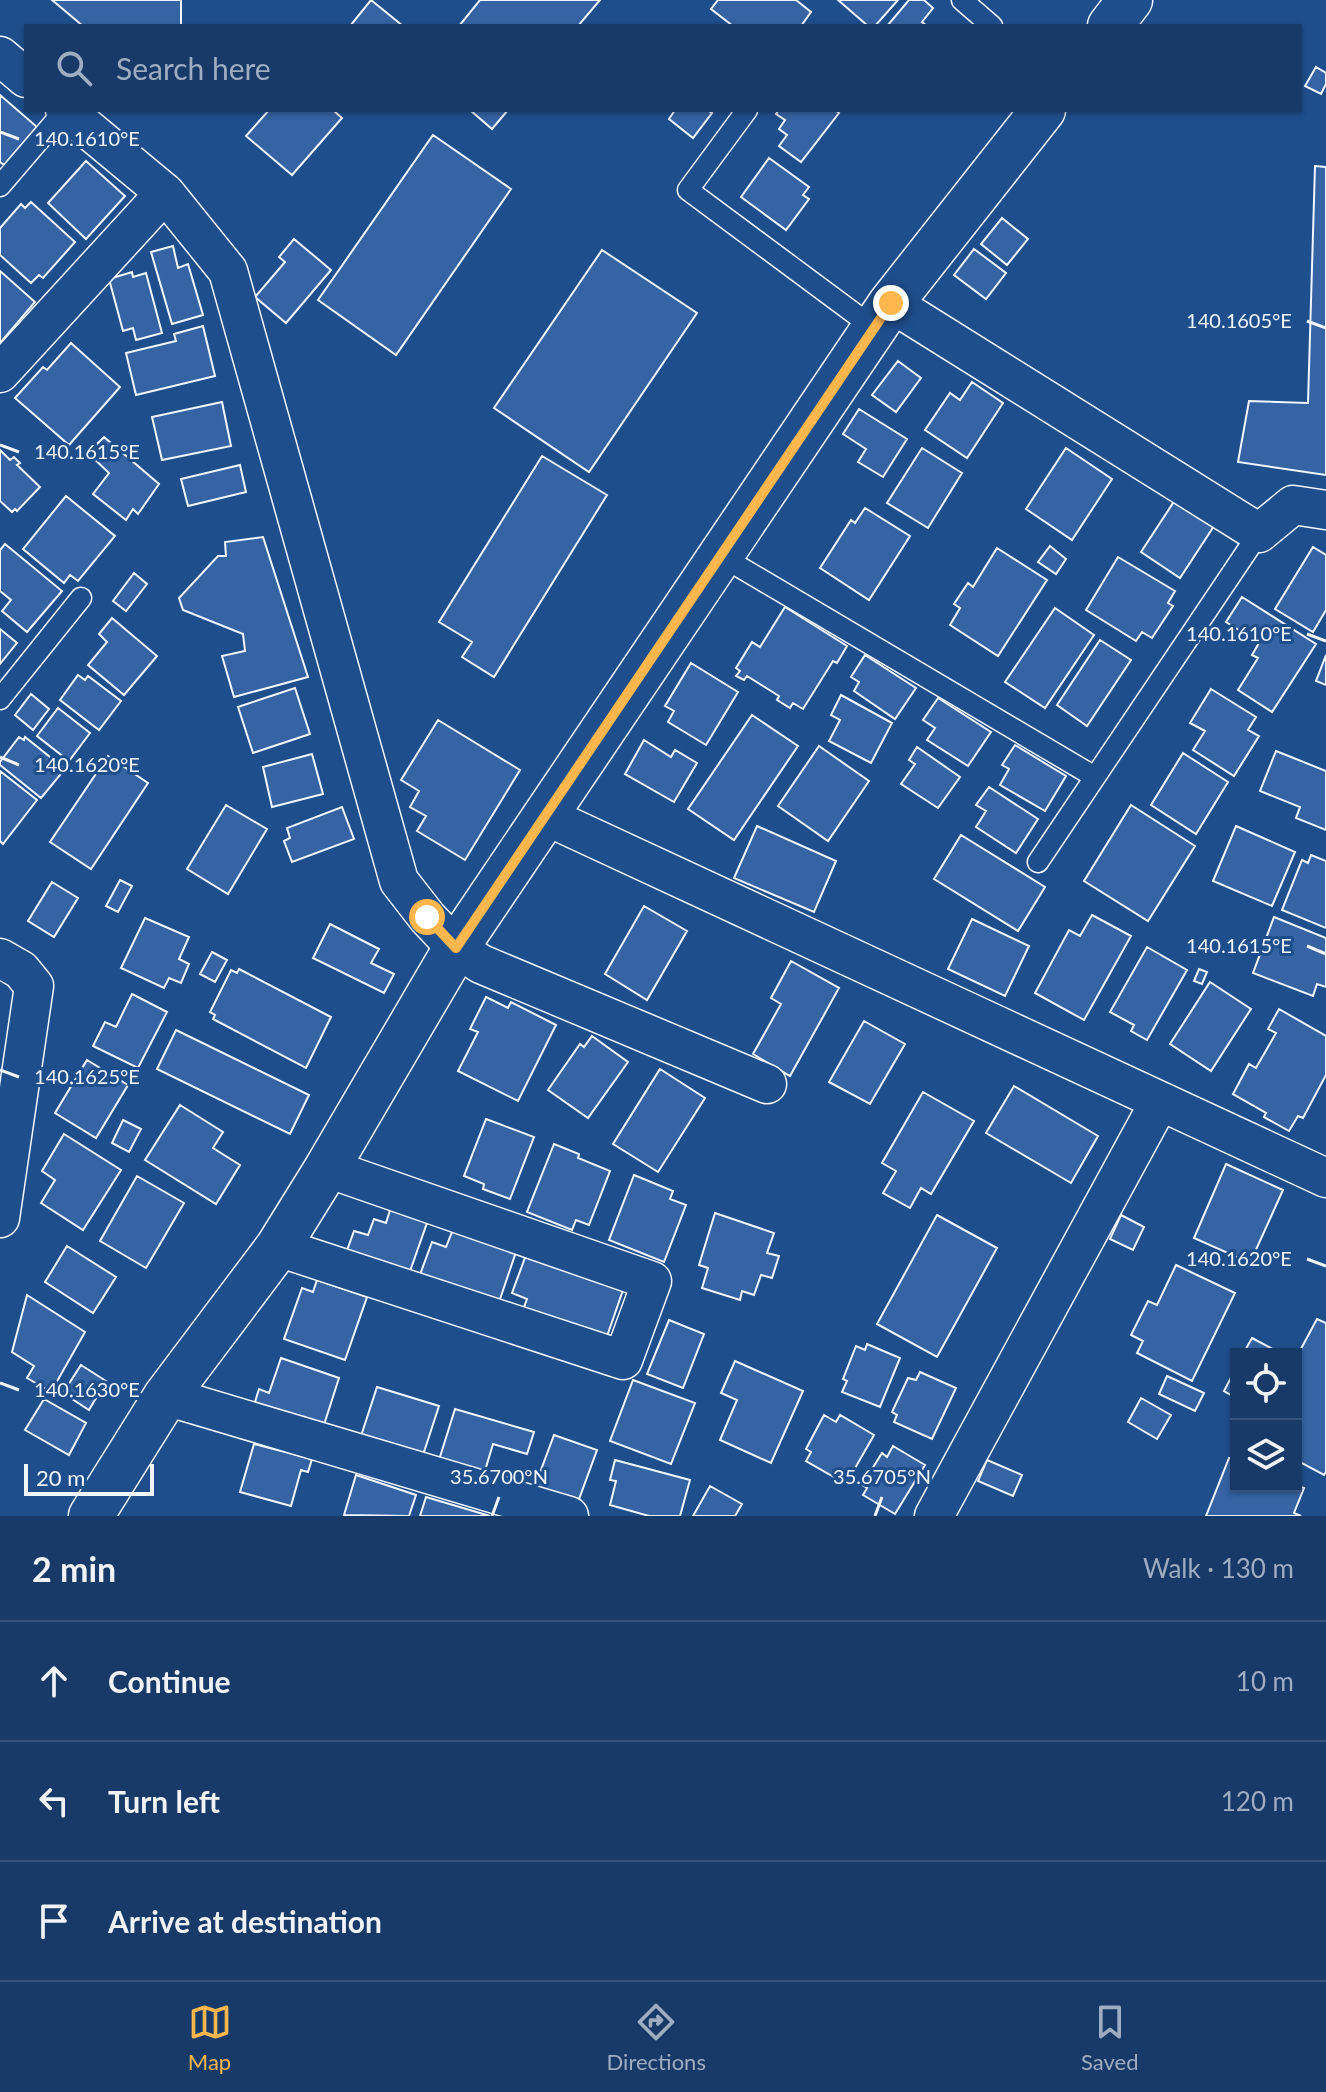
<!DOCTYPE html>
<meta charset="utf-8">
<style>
body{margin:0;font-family:Lato,sans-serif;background:#244571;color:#f1f3f6}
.controls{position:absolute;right:24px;bottom:24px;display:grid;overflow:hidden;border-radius:0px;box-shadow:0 2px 6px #0004}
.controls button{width:72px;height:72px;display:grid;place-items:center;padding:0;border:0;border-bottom:2px solid #36547d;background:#173a69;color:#f1f3f6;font:40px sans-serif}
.scale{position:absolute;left:24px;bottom:20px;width:130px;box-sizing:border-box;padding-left:8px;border:4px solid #f2f6ff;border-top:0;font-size:22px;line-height:28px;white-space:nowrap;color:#f2f6ff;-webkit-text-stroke:6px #1f4e8c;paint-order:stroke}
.stop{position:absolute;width:24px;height:24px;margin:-18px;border:6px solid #ffb74d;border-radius:50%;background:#fff}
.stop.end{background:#ffb74d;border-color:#fff;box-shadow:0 2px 8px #0008}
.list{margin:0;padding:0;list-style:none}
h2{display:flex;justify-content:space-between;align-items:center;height:104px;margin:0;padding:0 32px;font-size:34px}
h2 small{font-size:26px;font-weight:400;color:#9eadc0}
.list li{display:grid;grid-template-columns:52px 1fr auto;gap:24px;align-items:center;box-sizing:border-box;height:120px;padding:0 32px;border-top:2px solid #36547d}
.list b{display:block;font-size:30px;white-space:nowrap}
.list em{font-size:26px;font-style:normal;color:#9eadc0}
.icon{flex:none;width:44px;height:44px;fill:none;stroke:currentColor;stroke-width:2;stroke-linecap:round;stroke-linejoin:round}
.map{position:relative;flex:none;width:1326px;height:1516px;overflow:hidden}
.search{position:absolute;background:#173a69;box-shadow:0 2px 6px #0004;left:24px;right:24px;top:24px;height:88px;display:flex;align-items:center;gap:20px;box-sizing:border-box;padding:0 28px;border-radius:0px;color:#9eadc0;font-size:30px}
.sheet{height:464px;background:#173a69}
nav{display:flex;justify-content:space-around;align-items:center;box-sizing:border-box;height:112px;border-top:2px solid #36547d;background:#173a69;font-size:22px;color:#9eadc0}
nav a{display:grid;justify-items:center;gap:4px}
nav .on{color:#ffb74d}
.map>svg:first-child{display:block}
.building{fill:#3563a3;stroke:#f2f6ff;stroke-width:2}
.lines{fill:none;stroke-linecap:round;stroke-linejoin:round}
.lane-casing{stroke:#f2f6ff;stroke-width:23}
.street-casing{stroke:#f2f6ff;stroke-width:41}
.secondary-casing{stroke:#f2f6ff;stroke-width:47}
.lane{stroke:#1f4e8c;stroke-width:20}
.street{stroke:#1f4e8c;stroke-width:38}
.secondary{stroke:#1f4e8c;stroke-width:44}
.route{stroke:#ffb74d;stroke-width:10}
.ticks{fill:none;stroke:#f2f6ff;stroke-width:3}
.ticks-label{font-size:20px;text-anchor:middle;fill:#f2f6ff;stroke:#1f4e8c;stroke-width:6;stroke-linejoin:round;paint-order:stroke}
</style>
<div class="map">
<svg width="1326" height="1516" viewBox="0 0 1326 1516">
<rect width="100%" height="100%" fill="#1f4e8c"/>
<path class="building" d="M52 0H181V25L83 26Z
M371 0 403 26H350Z
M480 0H600L578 26H459Z
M718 0H796L811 12 801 26H733L711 9Z
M838 0H898L875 26H868Z
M909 0H924L933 8 922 22 927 26H887Z
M1316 67 1326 73V84L1321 94 1305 86Z
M0 95 37 127 4 165 0 162Z
M269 110H333L342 118 292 175 246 136Z
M470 110H508L492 129Z
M675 110H707L712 113 693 138 669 119Z
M779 110H835L839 113 801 162 779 146 787 135 779 129 785 120 776 114Z
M433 135 511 189 396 355 318 300Z
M769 158 809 187 803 195 809 199 786 230 741 197Z
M86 161 125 196 86 239 48 203Z
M1315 166 1326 167V475L1238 462 1249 401 1308 403Z
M31 202 75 242 43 278 39 275 31 283 0 255V228L21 204 25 208Z
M1002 218 1028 239 1007 265 981 244Z
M294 239 331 270 286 323 255 297 285 262 279 257Z
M173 246 178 268 188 264 203 315 172 324 151 252Z
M974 249 1006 273 986 299 954 275Z
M602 250 697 313 589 472 494 408Z
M0 271 35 302 0 343Z
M132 272 133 277 146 273 162 333 136 340 133 328 123 331 109 279Z
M203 326 215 376 136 395 126 353 176 341 174 334Z
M71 343 120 387 69 445 15 398 43 367 47 370Z
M898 361 921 378 896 412 872 395Z
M972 382 1003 403 967 458 925 430 950 393 960 400Z
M222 402 231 446 162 460 152 417Z
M859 409 907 439 883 477 858 462 866 449 843 434Z
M104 437 159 484 138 514 133 509 126 520 93 494 109 473 88 453Z
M922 448 962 473 928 528 887 503Z
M1066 448 1112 479 1072 540 1026 509Z
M0 450 10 460 14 457 20 463 17 465 40 487 17 511 15 509 12 512 0 501Z
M542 456 607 495 494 677 462 657 472 642 439 622Z
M240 465 246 492 188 506 181 479Z
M66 496 115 536 78 581 70 575 64 583 23 549Z
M1175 500 1214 526 1180 578 1141 552Z
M865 508 910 536 869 600 820 568 851 520 855 523Z
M263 537 308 677 234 697 222 656 245 651 243 634 183 610 179 598 218 556H226L225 542Z
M5 544 62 591 27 632 2 611 11 600 0 591V550Z
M1050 546 1066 559 1056 574 1038 562Z
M1313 547 1326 555V610L1313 632 1275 609Z
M997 548 1047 580 998 656 950 625 960 608 954 604 968 583 973 587Z
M1118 557 1175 591 1168 603 1173 606 1152 638 1142 632 1136 641 1086 610Z
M134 573 147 584 126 611 113 601Z
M1242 597 1316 644 1272 712 1238 690 1258 658 1252 655 1259 643 1226 622Z
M785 607 847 646 837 663 833 661 803 709 793 703 790 708 777 700 779 696 747 676 744 680 736 676 740 671 736 668 752 642 760 647Z
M1055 608 1094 635 1045 708 1005 682Z
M112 618 157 656 124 695 88 665 107 642 99 634Z
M0 629 17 643 0 664Z
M1100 640 1131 660 1087 726 1057 705Z
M865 655 916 688 895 719 854 691 859 682 851 677Z
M1326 655V685L1316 681Z
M691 663 738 692 706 745 668 722 674 711 665 706Z
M78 675 85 680 88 676 121 701 99 730 60 700Z
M295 688 310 734 253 753 238 707Z
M1211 689 1256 717 1248 730 1259 736 1234 776 1193 750 1205 731 1190 723Z
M31 694 49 709 33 730 15 715Z
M841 695 892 723 871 763 829 741 840 720 831 715Z
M938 698 991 732 968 766 927 740 935 728 923 720Z
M58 708 90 733 69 761 37 736Z
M752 715 798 746 734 840 688 809Z
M438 720 520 770 465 860 417 831 426 816 410 807 419 791 401 780Z
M19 737 24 740 25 737 65 769 41 798 0 765V762Z
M644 740 671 757 675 750 697 763 674 802 625 774Z
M1015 745 1066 776 1045 811 1000 785 1009 769 1002 765Z
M819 746 869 781 828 841 778 806Z
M917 747 960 777 938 808 901 784 915 764 909 760Z
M1276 751 1326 771V830L1296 818 1300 807 1260 791Z
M1183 753 1228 782 1196 834 1151 805Z
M312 754 323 794 272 807 263 767Z
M108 756 148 783 91 869 50 842Z
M0 771 37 800 3 844 0 841Z
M989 787 1038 819 1016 853 976 827 986 811 976 805Z
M226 805 267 829 228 894 187 869Z
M1131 805 1195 846 1148 921 1084 881Z
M342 807 354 839 292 862 284 841 290 838 287 828Z
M757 826 836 861 814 912 734 878Z
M1236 826 1295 852 1272 906 1213 881Z
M961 835 1045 887 1018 931 934 879Z
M1311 855 1326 861V928L1282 910 1302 860 1308 863Z
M120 880 132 886 118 912 106 906Z
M52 882 78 898 54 937 28 921Z
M644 906 687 931 647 1000 605 974Z
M1092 915 1131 936 1084 1020 1035 993 1069 930 1080 936Z
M1274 917 1326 938V987L1317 984 1313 996 1253 973Z
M145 918 189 937 179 959 189 964 181 983 169 978 164 988 121 968Z
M972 919 1029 946 1005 996 948 969Z
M330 924 379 949 371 963 394 974 384 993 313 958Z
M1147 947 1187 970 1147 1040 1131 1031 1134 1025 1110 1012Z
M212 952 227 960 215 982 200 974Z
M791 961 839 988 790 1076 753 1054 781 1004 771 998Z
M239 969 331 1017 306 1068 213 1019 215 1015 210 1012 231 970 237 973Z
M1199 969 1207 972 1202 984 1194 981Z
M1210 982 1251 1009 1211 1071 1170 1044Z
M132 994 167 1012 138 1068 93 1046 105 1022 116 1027Z
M486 997 508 1008 511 1002 556 1025 518 1101 458 1071 478 1032 470 1029Z
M1279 1009 1326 1036V1075L1303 1118 1298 1116 1289 1131 1264 1117 1266 1113 1233 1094 1249 1064 1256 1068 1276 1033 1268 1029Z
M864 1021 905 1044 870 1104 829 1082Z
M176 1030 309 1095 290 1134 157 1069Z
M592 1036 628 1062 588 1118 548 1090 580 1044 584 1047Z
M87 1060 128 1085 96 1138 55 1113Z
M660 1069 705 1098 658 1172 613 1144Z
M1014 1086 1098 1136 1071 1183 986 1133Z
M923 1092 974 1121 931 1194 921 1188 910 1208 883 1193 896 1171 882 1163Z
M180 1105 223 1132 213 1148 240 1165 216 1204 145 1160Z
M486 1119 534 1137 510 1199 483 1189 484 1184 464 1176Z
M123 1120 141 1129 129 1152 112 1143Z
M64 1134 121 1170 83 1230 41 1203 55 1180 42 1171Z
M554 1144 579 1154 578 1158 610 1171 589 1225 576 1220 572 1230 527 1212Z
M1226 1164 1283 1190 1250 1263 1194 1238Z
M634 1175 673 1191 670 1199 686 1205 664 1262 609 1240Z
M137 1176 184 1203 146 1268 100 1241Z
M391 1207 428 1220 408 1277 345 1256 354 1231 368 1235 374 1219 386 1223Z
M715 1213 774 1233 767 1253 779 1256 772 1278 761 1275 754 1295 742 1291 740 1300 702 1288 708 1268 699 1265Z
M937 1215 997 1248 937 1357 877 1324Z
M1121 1215 1144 1227 1133 1250 1110 1239Z
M454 1227 517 1249 497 1308 418 1280 432 1242 446 1247Z
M67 1246 116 1277 93 1313 45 1282Z
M526 1255 623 1290 604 1345 521 1315 527 1299 512 1293Z
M1176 1265 1235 1293 1192 1381 1137 1353 1143 1341 1131 1335 1148 1301 1157 1305Z
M317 1280 367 1297 345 1360 284 1339 302 1288 313 1292Z
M27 1295 85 1332 51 1392 27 1378 34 1366 12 1352Z
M1317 1319 1326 1323V1472L1324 1475 1296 1460V1358Z
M669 1320 704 1334 683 1388 647 1374Z
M1252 1338 1282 1354H1243Z
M867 1344 900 1358 880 1407 842 1392 847 1381 843 1379 856 1346 865 1350Z
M281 1358 339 1378 323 1428 254 1405 259 1389 269 1393Z
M735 1361 803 1391 771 1463 720 1440 737 1400 721 1393Z
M81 1365 106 1381 89 1410 63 1393Z
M1236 1368V1398L1224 1391Z
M920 1372 956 1388 932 1439 894 1422 897 1415 892 1412 908 1378 916 1380Z
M1167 1376 1204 1393 1195 1411 1159 1394Z
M633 1380 695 1403 671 1464 610 1441Z
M377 1387 439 1406 423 1455 361 1436Z
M1141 1398 1171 1415 1157 1439 1128 1422Z
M44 1399 86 1423 69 1455 25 1430Z
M455 1409 534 1432 527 1454 493 1444 484 1474 439 1460Z
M824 1415 836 1422 840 1415 874 1435 846 1484 806 1461 811 1452 806 1449Z
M554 1435 597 1450 578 1502 535 1486Z
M254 1444 312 1459 308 1472 301 1470 291 1506 240 1492Z
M893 1446 925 1465 895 1514 863 1495 867 1488 862 1485 882 1453 887 1457Z
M1229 1458 1236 1461V1486L1296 1485 1304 1488 1294 1513 1301 1516H1206Z
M615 1460 690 1480 680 1516H649L610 1505 616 1481 610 1480Z
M987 1460 1022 1475 1013 1496 978 1481Z
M356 1475 416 1495 409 1516 344 1515Z
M710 1486 742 1504 735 1516H693Z
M426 1497 490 1516H420Z"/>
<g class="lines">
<defs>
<path id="lane" d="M962 0 992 26
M747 110 688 190 874 328
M0 186 65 110
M721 556 1095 777
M0 699 81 598
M1038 862 1259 533"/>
<path id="street" d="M0 56 26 78
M165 193 228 271 399 881 427 917 456 948 481 964 767 1084
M891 303 1259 533 1293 505 1326 510
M0 373 165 193 65 110
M546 816 1326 1178
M0 958 21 970 34 986 0 1218
M278 1247 623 1360 652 1281 327 1168
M166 1396 569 1516
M934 1516 1160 1101"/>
<path id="secondary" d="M1110 26 1130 0
M91 1516 166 1396 278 1247 327 1168 456 948 891 303 1043 110"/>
</defs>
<use href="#lane" class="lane-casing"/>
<use href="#street" class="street-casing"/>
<use href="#secondary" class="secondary-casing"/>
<use href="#lane" class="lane"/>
<use href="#street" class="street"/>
<use href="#secondary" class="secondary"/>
</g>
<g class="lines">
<path class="route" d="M427 917 456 948 891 303"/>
</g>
<path class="ticks" d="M0 132 19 139M1307 321 1326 328M0 445 19 452M1307 634 1326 641M0 757 19 765M1307 946 1326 954M0 1070 19 1077M1307 1259 1326 1266M0 1383 19 1390M492 1516 499 1497M875 1516 882 1497"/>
<g class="ticks-label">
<text x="87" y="146">140.1610°E</text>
<text x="1239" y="328">140.1605°E</text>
<text x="87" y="459">140.1615°E</text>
<text x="1239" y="641">140.1610°E</text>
<text x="87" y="772">140.1620°E</text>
<text x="1239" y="953">140.1615°E</text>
<text x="87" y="1084">140.1625°E</text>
<text x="1239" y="1266">140.1620°E</text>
<text x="87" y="1397">140.1630°E</text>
<text x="499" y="1484">35.6700°N</text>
<text x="882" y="1484">35.6705°N</text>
</g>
</svg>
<div class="controls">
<button><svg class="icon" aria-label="locate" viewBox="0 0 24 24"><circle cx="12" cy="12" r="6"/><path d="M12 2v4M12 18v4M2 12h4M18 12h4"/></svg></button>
<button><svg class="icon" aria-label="layers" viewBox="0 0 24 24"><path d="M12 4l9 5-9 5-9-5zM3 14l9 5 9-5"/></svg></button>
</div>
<div class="scale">20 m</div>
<div class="stop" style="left:427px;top:917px"></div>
<div class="stop end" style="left:891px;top:303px"></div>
<div class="search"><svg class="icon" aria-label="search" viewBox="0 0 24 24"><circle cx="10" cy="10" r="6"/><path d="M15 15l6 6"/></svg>Search here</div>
</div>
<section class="sheet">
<h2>2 min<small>Walk · 130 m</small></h2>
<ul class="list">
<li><svg class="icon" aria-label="ahead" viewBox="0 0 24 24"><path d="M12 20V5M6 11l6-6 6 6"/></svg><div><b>Continue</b></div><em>10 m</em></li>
<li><svg class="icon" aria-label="left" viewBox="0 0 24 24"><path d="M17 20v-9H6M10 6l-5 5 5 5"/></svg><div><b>Turn left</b></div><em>120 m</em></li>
<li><svg class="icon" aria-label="arrive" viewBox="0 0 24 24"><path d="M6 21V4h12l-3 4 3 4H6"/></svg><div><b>Arrive at destination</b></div></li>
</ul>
</section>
<nav>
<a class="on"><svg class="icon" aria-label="map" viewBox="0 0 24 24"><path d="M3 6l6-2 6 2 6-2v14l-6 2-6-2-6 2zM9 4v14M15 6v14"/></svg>Map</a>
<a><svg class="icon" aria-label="directions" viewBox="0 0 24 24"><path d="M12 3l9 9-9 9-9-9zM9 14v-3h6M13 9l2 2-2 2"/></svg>Directions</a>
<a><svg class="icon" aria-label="saved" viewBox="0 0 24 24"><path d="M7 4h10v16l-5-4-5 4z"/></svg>Saved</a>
</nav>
